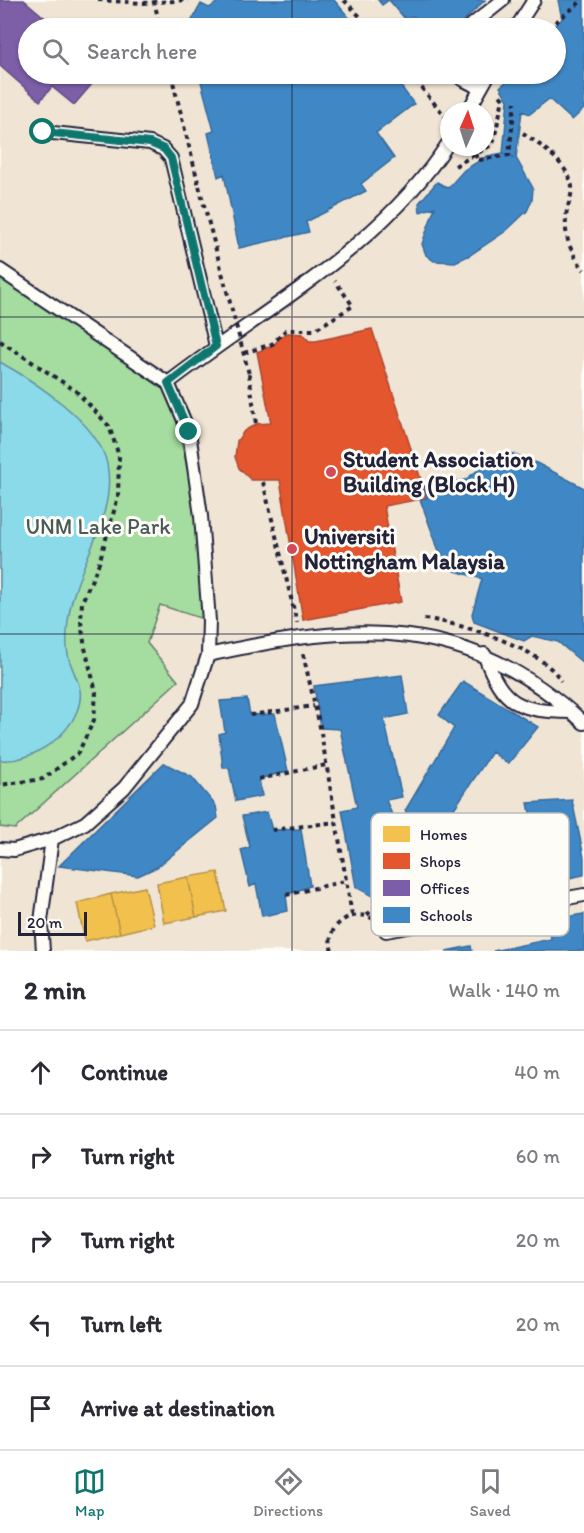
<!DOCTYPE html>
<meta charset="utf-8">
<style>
body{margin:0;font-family:Itim,sans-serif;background:#f2f2f3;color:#2b2b33}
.compass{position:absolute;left:440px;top:102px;width:54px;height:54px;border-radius:50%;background:#fff;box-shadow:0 2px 4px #0004;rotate:3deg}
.scale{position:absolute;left:18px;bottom:15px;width:69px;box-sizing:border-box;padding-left:6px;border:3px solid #22223b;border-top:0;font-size:16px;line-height:21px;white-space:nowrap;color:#22223b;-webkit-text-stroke:4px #fdfcf7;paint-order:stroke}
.stop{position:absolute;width:18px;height:18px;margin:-14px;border:4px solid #0f766e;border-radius:50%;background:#fff}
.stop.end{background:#0f766e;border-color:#fff;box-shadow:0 2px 6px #0008}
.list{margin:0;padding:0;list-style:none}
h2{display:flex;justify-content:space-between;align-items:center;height:78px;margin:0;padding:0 24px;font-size:26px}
h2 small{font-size:20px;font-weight:400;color:#7c7c81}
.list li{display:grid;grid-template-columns:39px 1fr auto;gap:18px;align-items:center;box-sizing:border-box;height:84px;padding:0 24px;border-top:2px solid #e1e1e2}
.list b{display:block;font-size:22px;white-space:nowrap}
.list em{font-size:20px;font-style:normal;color:#7c7c81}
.icon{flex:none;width:33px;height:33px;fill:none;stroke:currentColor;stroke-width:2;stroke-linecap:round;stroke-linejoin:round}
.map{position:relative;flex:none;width:584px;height:951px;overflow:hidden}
.search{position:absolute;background:#fff;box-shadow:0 2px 4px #0004;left:18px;right:18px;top:18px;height:66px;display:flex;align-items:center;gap:15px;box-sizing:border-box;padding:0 21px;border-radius:33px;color:#7c7c81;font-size:22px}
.sheet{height:498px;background:#fff}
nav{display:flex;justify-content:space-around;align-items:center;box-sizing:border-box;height:84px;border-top:2px solid #e1e1e2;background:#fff;font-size:16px;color:#7c7c81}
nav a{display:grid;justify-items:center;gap:3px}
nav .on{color:#0f766e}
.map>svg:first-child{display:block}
.built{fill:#f0e5d4;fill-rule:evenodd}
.green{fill:#a5dc9f;stroke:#647f6d;stroke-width:1.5}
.water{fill:#8bdae9;stroke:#6190a3;stroke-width:1.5}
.homes{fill:#f2c14e;stroke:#b49148;stroke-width:1.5}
.shops{fill:#e4572e;stroke:#aa4732;stroke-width:1.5}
.offices{fill:#7b5ea7;stroke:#604c87;stroke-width:1.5}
.schools{fill:#3f88c5;stroke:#36699c;stroke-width:1.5}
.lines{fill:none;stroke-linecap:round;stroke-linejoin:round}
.lane-casing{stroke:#22223b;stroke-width:16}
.path{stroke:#22223b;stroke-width:4;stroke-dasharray:4.5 4.5;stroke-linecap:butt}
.lane{stroke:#fdfcf7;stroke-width:12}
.path-bridge{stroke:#22223b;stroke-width:4;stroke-dasharray:4.5 4.5;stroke-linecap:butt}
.route{stroke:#0f766e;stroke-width:8}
.grid{fill:none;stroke:#22223b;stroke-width:1.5;stroke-opacity:0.55}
.poi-dot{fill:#d1495b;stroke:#fdfcf7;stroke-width:2}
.labels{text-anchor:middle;stroke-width:6;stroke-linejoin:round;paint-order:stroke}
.poi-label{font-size:22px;font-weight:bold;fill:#22223b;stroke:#fdfcf7;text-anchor:start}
.park-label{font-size:22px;fill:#495a59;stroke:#fdfcf7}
.key{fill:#fdfcf7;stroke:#bbbbbf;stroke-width:1.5}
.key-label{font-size:16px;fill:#22223b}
</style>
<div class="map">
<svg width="584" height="951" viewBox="0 0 584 951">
<rect width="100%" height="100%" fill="#fdfcf7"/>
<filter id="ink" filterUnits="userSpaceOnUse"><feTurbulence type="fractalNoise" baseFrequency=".0167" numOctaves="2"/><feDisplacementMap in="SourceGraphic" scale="12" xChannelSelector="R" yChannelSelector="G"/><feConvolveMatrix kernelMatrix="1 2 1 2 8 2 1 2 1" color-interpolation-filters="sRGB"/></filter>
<g filter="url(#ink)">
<path class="built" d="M0 0H584V951H0ZM28 28H556V74H28ZM449 111H485V147H449Z"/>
<path class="green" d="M0 270 168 383 193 494 197 551 209 621 160 605 147 643 178 681 15 829 0 827Z"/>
<path class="water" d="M0 362C34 381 99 423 107 464 117 514 79 562 70 609 67 623 65 645 69 659 75 679 86 689 77 711 66 739 29 763 0 760Z"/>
<path class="homes" d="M218 872 226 911 196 917 188 877Z
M188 877 196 917 164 923 157 883Z
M145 887 154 925 120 933 111 894Z
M111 894 120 933 85 941 77 903Z"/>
<path class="shops" d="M372 329 427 498 384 506 401 602 303 620 280 480H251L239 468 235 457 237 441 244 431 256 424 271 423 257 352 274 345 281 336 288 333 303 334 309 341H316Z"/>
<path class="offices" d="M0 0H24L57 28H28V74H94L98 77 74 105 52 87 40 101 0 66Z"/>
<path class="schools" d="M221 0H334L358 28H198L199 25 192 20 201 4 209 8Z
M378 0H485L456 28H425L413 16 406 20 389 0 382 5Z
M558 0H584V109L572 120 549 99 530 114 522 111 516 158 503 153 508 100 500 87 516 74H556V28H552L562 19Z
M199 74H392L414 104 376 133 394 158 361 184 366 191 306 222 309 232 239 248 224 174 218 177 208 133 214 131Z
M503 153 516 158 533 188 532 200 527 211 506 231 470 255 455 262 434 261 426 255 422 244 435 207 420 212 419 203 437 182 448 188 464 170 487 156Z
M510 453 529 459 584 488V664L558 642 532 636 524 641 474 622 472 614 482 579 445 568 420 499 427 498 424 486 465 480 491 460Z
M402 675 408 714 384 719 402 797 386 800 402 839 415 822 405 811 454 728 439 715 463 681 538 727 508 764 492 752 435 837 422 831 411 846 454 845 453 831 532 822 528 803 572 800 584 857V875L545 883 540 864 465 878V891L381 901 356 887 342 810 357 807 340 729 321 728 314 686Z
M247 699 250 715 275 714 288 771 259 779 262 796 236 801 229 768H223L219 734 225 732 220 701Z
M164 763 192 777 216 806 218 818 157 867 138 876 59 866Z
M267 812 272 830 301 829 310 886 286 895 288 911 262 916 256 884 250 887 241 850 250 847 242 816Z
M584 914V951H493L551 939 548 920Z
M471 946 472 951H446Z"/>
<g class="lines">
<defs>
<path id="lane" d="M468 28 503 0
M516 28 534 0
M457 74 462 79 480 88
M468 111 489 74
M43 132 150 143 163 149 171 158 216 346
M0 270 168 383 189 432 201 516 209 621 208 655 192 704 124 788 85 823 52 839 14 850 0 849
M168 383C265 308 381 247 449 142
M484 654C503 706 519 711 572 712
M208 655C356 622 466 614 584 723
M386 931 584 895
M43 951 41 921 52 839"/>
</defs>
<use href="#lane" class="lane-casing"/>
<path class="path" d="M98 0 143 3 188 0
M154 0 160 28
M344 0 371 28
M411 28 419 22
M548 28 583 0
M171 74 199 186
M410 74 449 121
M523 133C540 145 569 164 572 187 572 194 569 203 567 210 563 235 569 250 584 270
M479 160 509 155 515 102
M455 166 493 144 503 99 498 93
M0 341 76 391 109 426 119 456 118 497 99 563 82 602 81 622 85 648 96 692 94 720 78 753 43 779 0 785
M244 353 272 344 286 330H314L353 306 335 281
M249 374 256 424
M263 482 297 623
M424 619C459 622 543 648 561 681
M303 654 320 727 352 915
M250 715 314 706
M259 779 326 765
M272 830 336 822
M286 895 345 881
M367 915 381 901
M332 951C323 925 354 906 375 920"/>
<use href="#lane" class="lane"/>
<path class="path-bridge" d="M469 147 479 160
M199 186 249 374"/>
</g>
</g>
<g class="lines" filter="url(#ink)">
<path class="route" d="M43 132 150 143 164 149 171 158 216 346 168 383 189 432"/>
</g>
<path class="grid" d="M292 0V28M292 74V951M0 317H584M0 634H584"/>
<g class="poi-dot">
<circle cx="331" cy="472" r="6"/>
<circle cx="292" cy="549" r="6"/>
</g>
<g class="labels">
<g class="poi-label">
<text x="343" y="467">Student Association<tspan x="343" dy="25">Building (Block H)</tspan></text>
<text x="304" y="544">Universiti<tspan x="304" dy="25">Nottingham Malaysia</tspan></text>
</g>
<g class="park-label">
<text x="98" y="534">UNM Lake Park</text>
</g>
</g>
<rect x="371" y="813" width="198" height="123" rx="9" class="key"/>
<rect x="383" y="826" width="27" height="16" fill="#f2c14e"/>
<rect x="383" y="853" width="27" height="16" fill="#e4572e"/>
<rect x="383" y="880" width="27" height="16" fill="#7b5ea7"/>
<rect x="383" y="907" width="27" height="16" fill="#3f88c5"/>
<g class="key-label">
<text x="420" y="840">Homes</text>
<text x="420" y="867">Shops</text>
<text x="420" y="894">Offices</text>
<text x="420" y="921">Schools</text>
</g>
</svg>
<svg class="compass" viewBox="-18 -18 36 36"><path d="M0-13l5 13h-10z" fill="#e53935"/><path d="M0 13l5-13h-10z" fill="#7c7c81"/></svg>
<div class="scale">20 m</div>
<div class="stop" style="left:43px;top:132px"></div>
<div class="stop end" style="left:189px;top:432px"></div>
<div class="search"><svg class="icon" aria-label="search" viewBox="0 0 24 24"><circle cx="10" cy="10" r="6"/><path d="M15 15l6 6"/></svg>Search here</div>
</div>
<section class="sheet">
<h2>2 min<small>Walk · 140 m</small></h2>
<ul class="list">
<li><svg class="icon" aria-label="ahead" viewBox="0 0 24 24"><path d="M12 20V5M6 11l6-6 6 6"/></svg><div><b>Continue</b></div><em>40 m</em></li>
<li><svg class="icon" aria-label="right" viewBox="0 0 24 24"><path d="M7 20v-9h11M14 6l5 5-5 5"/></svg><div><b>Turn right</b></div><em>60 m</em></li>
<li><svg class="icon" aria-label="right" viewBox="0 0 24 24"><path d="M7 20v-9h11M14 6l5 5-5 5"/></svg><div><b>Turn right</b></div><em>20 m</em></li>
<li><svg class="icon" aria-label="left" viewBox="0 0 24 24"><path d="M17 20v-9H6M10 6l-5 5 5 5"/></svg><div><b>Turn left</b></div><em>20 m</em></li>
<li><svg class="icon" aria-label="arrive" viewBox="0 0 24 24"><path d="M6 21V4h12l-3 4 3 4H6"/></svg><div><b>Arrive at destination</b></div></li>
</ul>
</section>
<nav>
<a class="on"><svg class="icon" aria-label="map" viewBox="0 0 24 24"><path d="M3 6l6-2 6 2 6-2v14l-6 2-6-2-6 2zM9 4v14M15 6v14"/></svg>Map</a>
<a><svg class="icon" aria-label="directions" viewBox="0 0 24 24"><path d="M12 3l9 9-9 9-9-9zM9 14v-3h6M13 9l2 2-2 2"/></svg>Directions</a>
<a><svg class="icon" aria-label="saved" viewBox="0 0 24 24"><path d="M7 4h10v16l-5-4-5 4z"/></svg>Saved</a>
</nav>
